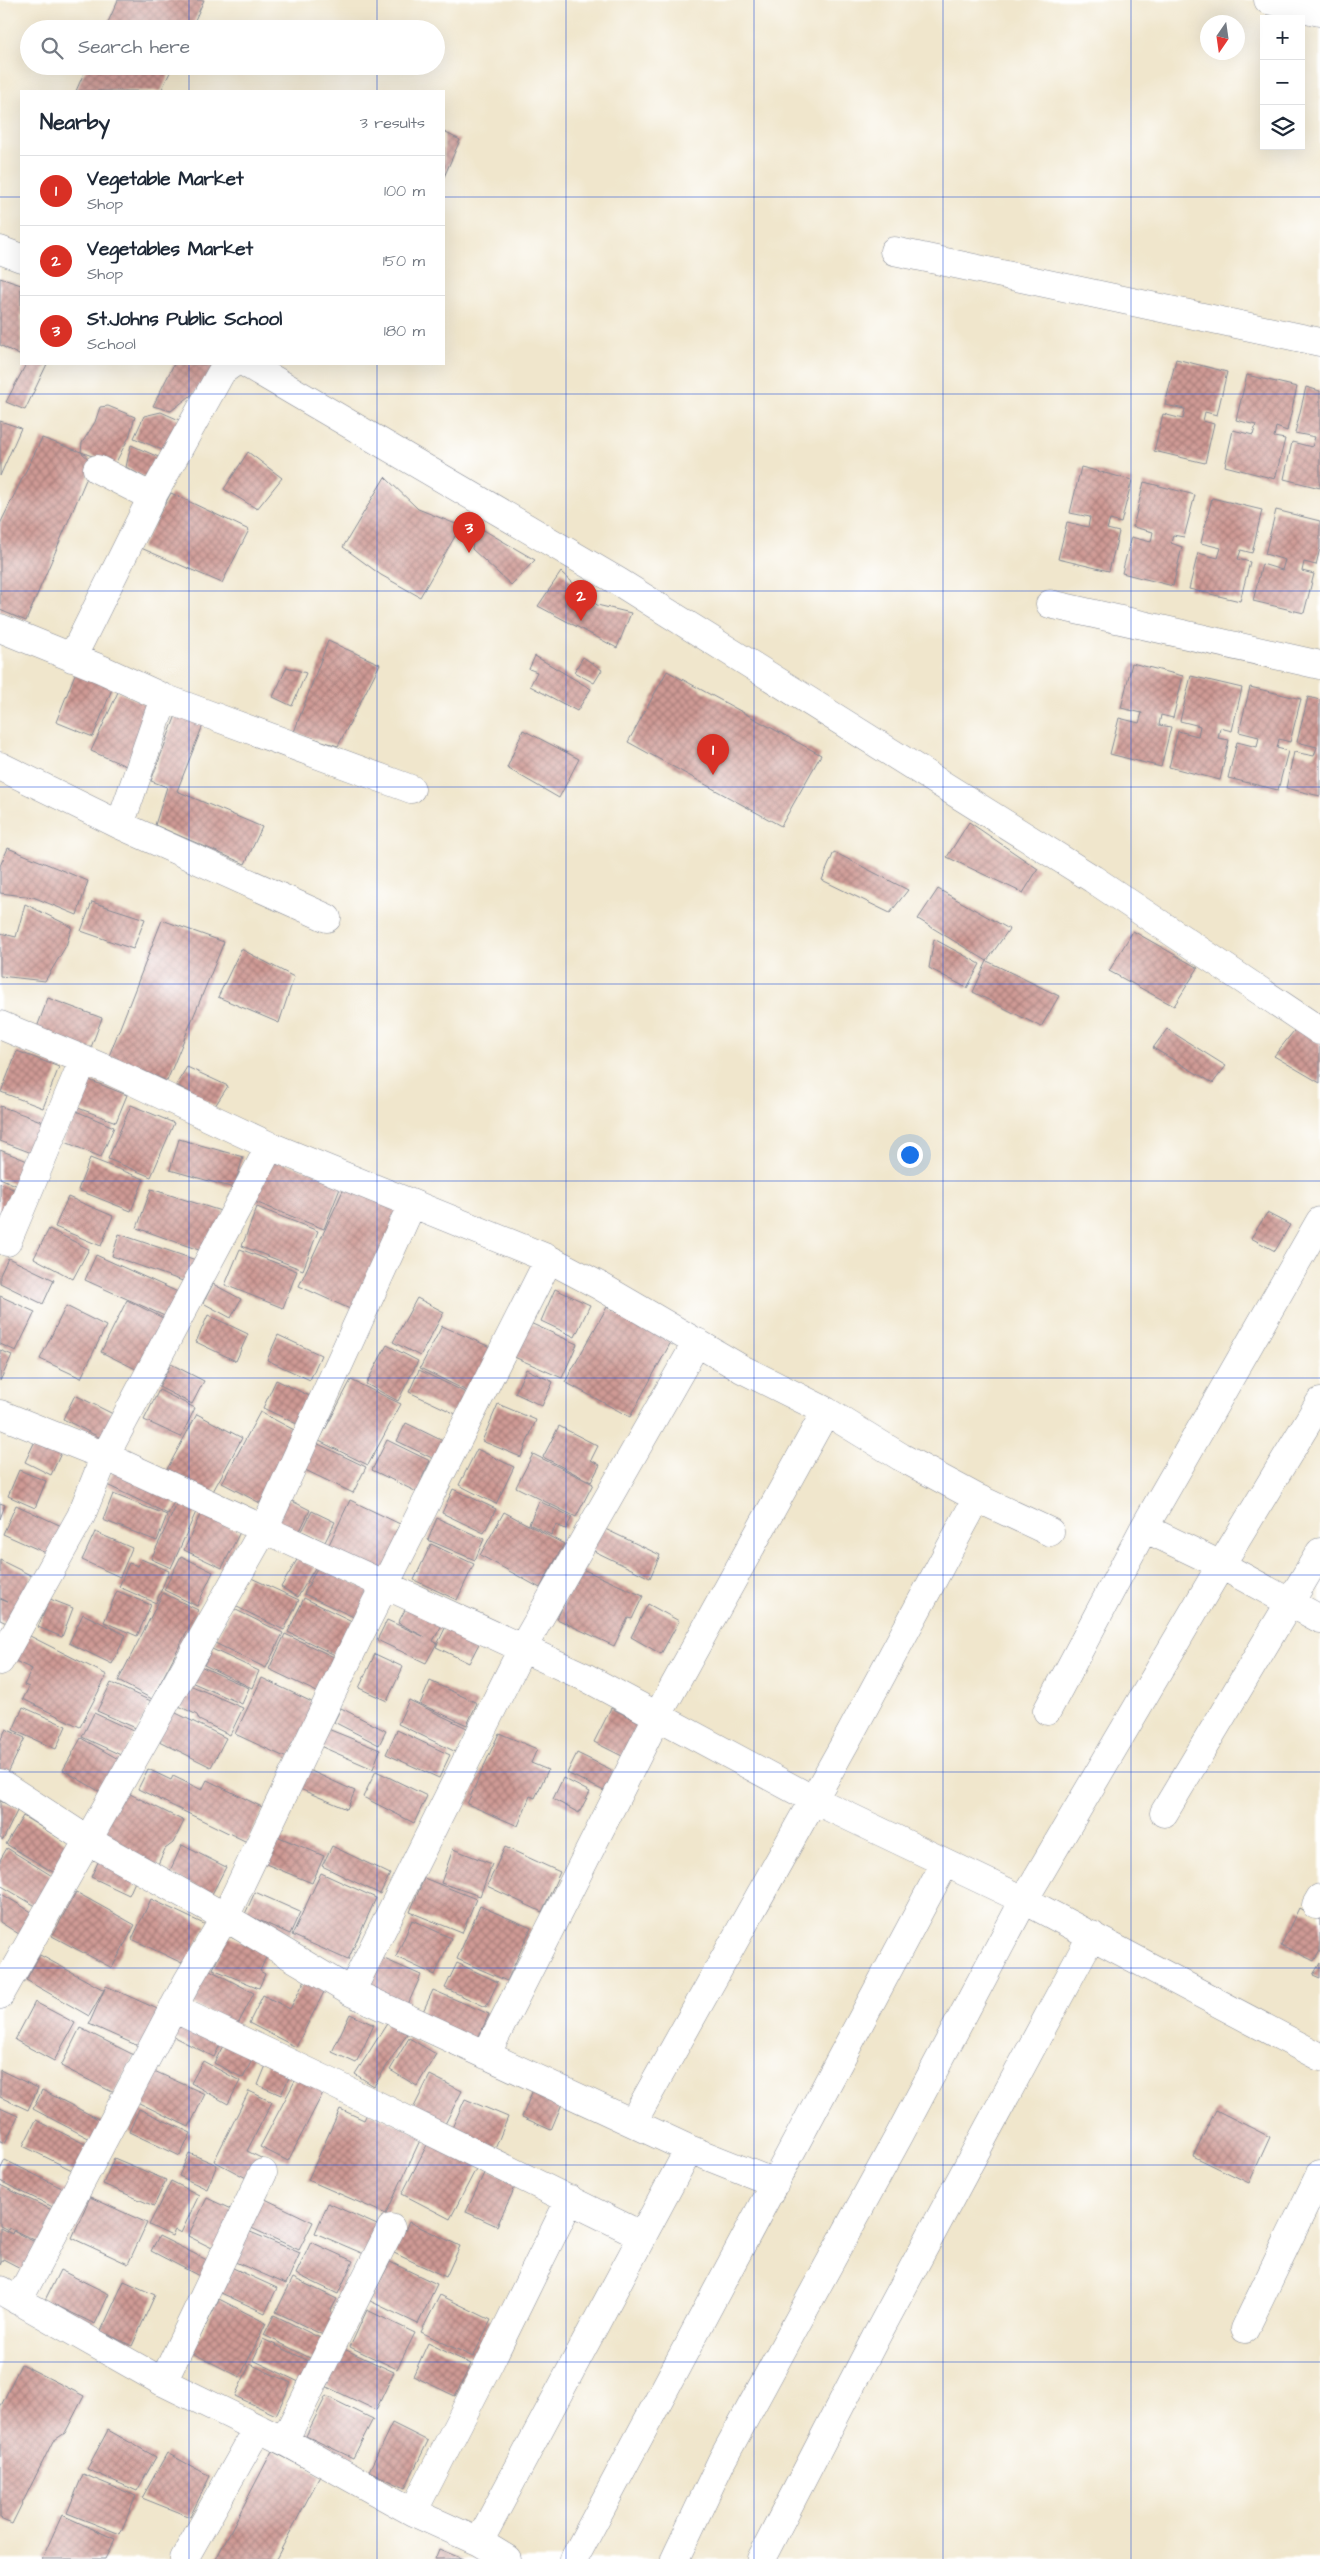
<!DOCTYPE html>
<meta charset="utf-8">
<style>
body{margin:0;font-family:"Architects Daughter",sans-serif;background:#f2f2f3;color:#1f2937}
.controls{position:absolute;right:15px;top:15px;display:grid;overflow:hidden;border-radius:0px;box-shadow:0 5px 20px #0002}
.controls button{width:45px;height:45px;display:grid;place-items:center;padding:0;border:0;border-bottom:1px solid #e0e1e3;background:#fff;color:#1f2937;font:25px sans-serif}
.compass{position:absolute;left:1200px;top:15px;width:45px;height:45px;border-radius:50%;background:#fff;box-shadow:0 5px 20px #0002;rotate:193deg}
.you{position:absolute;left:909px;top:1154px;width:18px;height:18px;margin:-12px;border:4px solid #fff;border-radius:50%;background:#1a73e8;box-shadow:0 0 0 8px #1a73e833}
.badge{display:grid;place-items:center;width:32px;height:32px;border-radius:50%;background:#d93025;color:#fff;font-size:16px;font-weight:700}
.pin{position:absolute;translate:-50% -41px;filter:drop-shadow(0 1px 2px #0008)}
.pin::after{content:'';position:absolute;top:26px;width:18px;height:15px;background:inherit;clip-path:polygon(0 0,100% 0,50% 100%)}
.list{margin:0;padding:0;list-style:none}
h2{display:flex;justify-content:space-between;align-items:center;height:65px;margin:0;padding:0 20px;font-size:21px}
h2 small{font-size:16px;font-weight:400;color:#747a83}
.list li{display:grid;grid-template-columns:32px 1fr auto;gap:15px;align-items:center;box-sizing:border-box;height:70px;padding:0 20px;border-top:1px solid #e0e1e3}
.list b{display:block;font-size:19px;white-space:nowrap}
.list p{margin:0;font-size:16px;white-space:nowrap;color:#747a83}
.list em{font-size:16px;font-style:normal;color:#747a83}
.icon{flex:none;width:28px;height:28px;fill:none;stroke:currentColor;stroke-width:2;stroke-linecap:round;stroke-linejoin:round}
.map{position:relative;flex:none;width:1320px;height:2559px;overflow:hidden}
.search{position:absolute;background:#fff;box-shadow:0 5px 20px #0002;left:20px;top:20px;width:425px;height:55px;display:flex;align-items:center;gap:12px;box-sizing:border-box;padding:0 18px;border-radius:28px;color:#747a83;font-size:19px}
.panel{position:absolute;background:#fff;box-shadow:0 5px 20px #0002;left:20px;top:90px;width:425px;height:275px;border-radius:0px}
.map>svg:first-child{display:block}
.building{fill:url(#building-cross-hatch)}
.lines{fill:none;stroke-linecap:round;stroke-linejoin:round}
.minor-casing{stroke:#868a95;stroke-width:29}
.minor{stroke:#fff;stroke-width:28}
.grid{fill:none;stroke:#1d4ed8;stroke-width:1;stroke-opacity:0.55}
</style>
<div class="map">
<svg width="1320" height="2559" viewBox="0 0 1320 2559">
<defs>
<pattern id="building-cross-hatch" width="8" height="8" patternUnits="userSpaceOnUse" patternTransform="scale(1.25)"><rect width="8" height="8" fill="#cf9a94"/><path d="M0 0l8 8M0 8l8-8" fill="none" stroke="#a77e7c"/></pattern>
</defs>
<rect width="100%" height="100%" fill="#fff"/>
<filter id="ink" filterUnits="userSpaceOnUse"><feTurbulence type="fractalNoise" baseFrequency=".02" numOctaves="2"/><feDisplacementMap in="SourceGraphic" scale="10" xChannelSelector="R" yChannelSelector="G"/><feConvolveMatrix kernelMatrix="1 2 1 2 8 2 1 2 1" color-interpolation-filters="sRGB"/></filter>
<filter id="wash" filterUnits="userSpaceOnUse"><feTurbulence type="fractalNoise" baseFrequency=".0096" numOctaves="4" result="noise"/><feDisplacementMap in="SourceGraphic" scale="20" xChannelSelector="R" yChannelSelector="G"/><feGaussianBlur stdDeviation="1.12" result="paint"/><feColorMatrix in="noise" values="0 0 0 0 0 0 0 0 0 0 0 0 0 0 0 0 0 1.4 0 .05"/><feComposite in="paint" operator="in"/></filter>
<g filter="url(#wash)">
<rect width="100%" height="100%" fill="#f0e6cc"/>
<g id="blocks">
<path class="building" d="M118 0H204L191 29H105Z
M87 66H173L161 91H76Z
M444 132 460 140 444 177Z
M0 278 21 285V356L0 345Z
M1176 359 1227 372 1217 415 1205 412 1203 421 1214 424 1205 463 1154 451 1163 414 1183 419 1185 409 1165 405Z
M26 364H47L25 410 6 402Z
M174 364H208L222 371 171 411 153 406Z
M1247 375 1297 387 1287 431 1276 427 1274 437 1285 439 1275 479 1225 466 1233 430 1253 435 1256 425 1236 420Z
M1306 387 1320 391V488L1284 479 1292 442 1312 447 1315 437 1295 433Z
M108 406 135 417 129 437 115 464 81 452 82 443 95 422 100 407Z
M161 412 186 423 172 454 134 438 144 416Z
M0 421 21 428 0 476Z
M42 438 81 452 93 463 26 621 0 610V524Z
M131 445 163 459 151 481 126 467Z
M248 452 282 478 257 509 224 489Z
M1081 467 1132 480 1121 523 1110 520 1107 529 1119 532 1109 571 1058 559 1067 522 1088 527 1090 517 1070 513Z
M385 477 418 509 461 526 420 597 381 575 343 547Z
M1144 482 1195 495 1184 537 1173 535 1171 543 1182 547 1173 586 1122 573 1131 537 1151 542 1153 532 1133 527Z
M171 493 249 530 222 583 141 548Z
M1212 498 1262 510 1252 553 1241 550 1238 559 1250 562 1240 601 1189 589 1198 553 1218 558 1221 548 1201 543Z
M1276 510 1320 521V548L1316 565 1304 562 1302 571 1314 574 1304 613 1253 601 1262 564 1282 570 1285 560 1265 554Z
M475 525 535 560 511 585 472 549Z
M561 572 597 605 631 613 617 648 538 606Z
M328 641 380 664 338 746 294 732Z
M535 656 591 689 577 711 530 686 537 672 529 669Z
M583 657 602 670 594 683 574 672Z
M1132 663 1183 676 1173 718 1161 715 1159 725 1171 727 1161 767 1110 754 1119 718 1139 723 1142 713 1121 708Z
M287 667 306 673 292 706 273 697Z
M77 669 114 684 93 737 56 722Z
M667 671 821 755 781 826 628 742Z
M1191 676 1242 688 1232 731 1220 728 1218 738 1229 740 1220 780 1169 767 1178 731 1198 736 1200 726 1180 721Z
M1250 687 1301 699 1290 742 1279 739 1277 748 1288 751 1278 790 1228 778 1237 742 1257 747 1259 737 1239 732Z
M118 692 152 707 126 766 91 751Z
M1308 697 1320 700V796L1286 788 1294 752 1314 756 1317 747 1297 742Z
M176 715 203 725 177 791 262 827 245 864 155 825 167 787 151 781Z
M523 730 579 759 559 798 507 768Z
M969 822 1038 869 1023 893 947 857Z
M8 848 88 881 77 915 33 897 0 893V866Z
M834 852 908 890 890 913 822 880Z
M938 889 1009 929 987 961 918 919Z
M92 902 145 919 133 949 81 931Z
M25 904 72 927 66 946 45 981 0 976V933L16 937Z
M162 920 224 942 167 1081 109 1056Z
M1133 931 1198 968 1174 1006 1109 971Z
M934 939 980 964 967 988 929 968Z
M241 949 294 977 279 1023 218 997Z
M987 961 1059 996 1041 1027 973 992Z
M48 998 102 1018 90 1050 36 1030Z
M1297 1027 1320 1043V1083L1274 1056Z
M1167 1029 1226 1066 1213 1083 1153 1048Z
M17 1051 59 1067 43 1108 1 1092Z
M187 1067 228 1086 215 1106 176 1085Z
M89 1080 127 1095 116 1122 78 1108Z
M131 1105 174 1123 151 1177 108 1159Z
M0 1106 49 1124 37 1155 0 1141Z
M76 1111 114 1127 101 1157 63 1141Z
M179 1139 243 1157 234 1188 170 1170Z
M0 1150 30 1162 20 1187 0 1178Z
M90 1158 144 1179 131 1211 78 1190Z
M272 1160 343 1181 324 1229 255 1202Z
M0 1183 15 1190 0 1225Z
M345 1186 399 1210 361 1314 299 1286Z
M151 1189 224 1212 210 1254 137 1228Z
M68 1197 113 1216 101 1246 55 1227Z
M257 1207 318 1231 303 1270 242 1246Z
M1267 1213 1290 1225 1275 1251 1251 1238Z
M49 1229 89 1249 73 1279 34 1258Z
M119 1234 202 1262 194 1285 112 1256Z
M240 1249 297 1271 283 1308 225 1285Z
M96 1255 180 1293 169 1318 85 1280Z
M8 1258 54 1280 43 1304 0 1283V1275Z
M213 1284 241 1299 231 1318 203 1303Z
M555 1289 590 1305 575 1337 541 1321Z
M0 1296 35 1312 16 1351 0 1344Z
M417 1298 444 1312 420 1356 393 1342Z
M127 1300 171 1322 146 1374 101 1352Z
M66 1306 106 1326 81 1378 40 1359Z
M607 1307 671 1342 630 1417 565 1382Z
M208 1315 248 1334 236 1361 196 1342Z
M528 1322 577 1344 562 1378 512 1356Z
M442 1326 497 1350 473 1394 420 1368Z
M278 1335 321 1355 310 1380 267 1360Z
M387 1345 418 1361 398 1401 366 1384Z
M0 1350 12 1355 0 1381Z
M171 1364 204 1381 192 1404 159 1387Z
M526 1369 553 1382 542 1406 515 1393Z
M419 1370 471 1395 460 1416 409 1392Z
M276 1380 314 1398 301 1426 263 1408Z
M351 1380 401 1404 368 1465 319 1441Z
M159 1390 195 1408 181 1437 144 1420Z
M75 1395 117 1416 105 1440 63 1419Z
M498 1404 536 1420 521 1457 482 1441Z
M260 1412 298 1432 260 1503 222 1483Z
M197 1414 242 1438 211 1495 166 1471Z
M406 1423 443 1441 434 1459 397 1441Z
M559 1426 598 1446 591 1460 600 1465 591 1482 543 1457Z
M36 1439 62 1451 51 1475 25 1462Z
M387 1440 430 1461 422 1478 428 1480 421 1494 372 1470Z
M312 1441 366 1467 353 1493 299 1467Z
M477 1449 514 1467 496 1504 459 1485Z
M533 1454 593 1484 576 1517 516 1487Z
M117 1465 178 1494 168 1514 107 1485Z
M19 1470 46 1481 35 1508 8 1496Z
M453 1489 496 1509 484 1533 442 1513Z
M113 1494 167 1515 157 1541 103 1520Z
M284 1497 310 1510 297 1537 270 1524Z
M350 1500 400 1524 395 1533 401 1535 380 1579 325 1553Z
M539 1501 572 1517 566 1529 556 1525 551 1535 529 1524Z
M0 1503 5 1505 0 1519Z
M177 1504 196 1512 171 1568 151 1559Z
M16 1505 68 1529 55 1557 3 1534Z
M312 1511 335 1522 325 1542 302 1531Z
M504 1512 564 1544 540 1588 480 1555Z
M201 1513 240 1532 222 1568 184 1550Z
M437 1518 484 1539 475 1560 428 1540Z
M603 1528 660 1555 650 1578 592 1550Z
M95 1532 132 1548 120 1577 82 1560Z
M431 1544 474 1564 457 1600 414 1580Z
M181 1556 213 1572 197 1606 164 1590Z
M298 1558 315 1568 298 1597 281 1587Z
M141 1559 169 1571 156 1603 119 1587 129 1563 138 1566Z
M0 1560 32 1576 13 1626 0 1620V1599L8 1602 0 1598Z
M318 1566 371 1591 358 1619 304 1594Z
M580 1568 643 1596 632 1619 628 1618 614 1646 557 1619Z
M249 1577 299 1600 284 1630 235 1606Z
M117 1591 151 1605 137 1636 104 1622Z
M163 1593 198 1610 152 1699 118 1681Z
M304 1598 354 1622 339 1657 288 1632Z
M50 1599 73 1608 62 1637 38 1627Z
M648 1604 679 1621 661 1654 631 1637Z
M407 1606 442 1625 433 1641 437 1643 426 1663 377 1640 387 1620 425 1637 398 1623Z
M232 1608 283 1633 266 1668 215 1643Z
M83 1614 126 1635 112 1664 69 1643Z
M447 1624 481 1640 469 1663 436 1647Z
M26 1634 107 1675 80 1727 23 1699 29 1687 24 1685 32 1669 13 1660Z
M285 1634 336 1658 321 1694 269 1669Z
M212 1649 259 1671 252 1688 204 1665Z
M375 1654 403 1667 387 1701 359 1688Z
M198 1665 249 1688 242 1704 191 1682Z
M262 1678 316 1704 289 1759 235 1734Z
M430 1681 477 1703 467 1725 420 1704Z
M111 1683 151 1701 138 1729 97 1711Z
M185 1683 243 1708 230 1735 199 1720 197 1715 175 1704Z
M409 1700 467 1728 456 1752 398 1724Z
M23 1707 66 1726 56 1749 13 1730Z
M341 1708 386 1731 379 1745 334 1722Z
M611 1708 639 1722 622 1756 594 1742Z
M172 1711 226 1738 211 1767 157 1740Z
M94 1713 135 1732 123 1756 82 1737Z
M6 1729 25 1738 6 1777 0 1774V1741Z
M328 1729 380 1750 373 1769 320 1746Z
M397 1730 450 1755 439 1778 386 1754Z
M499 1733 537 1749 531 1763 548 1770 535 1798 530 1796 518 1826 467 1804Z
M81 1738 120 1760 102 1793 63 1770Z
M577 1753 614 1771 604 1791 567 1773Z
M148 1769 171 1780 173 1776 202 1790 207 1780 264 1808 247 1842 138 1789Z
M309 1770 355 1791 347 1809 300 1789Z
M376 1771 427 1796 414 1823 363 1797Z
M563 1778 590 1792 579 1813 553 1799Z
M122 1790 184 1821 173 1843 165 1849 154 1873 95 1844Z
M0 1801 18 1809 3 1840 0 1838Z
M23 1816 75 1848 58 1875 6 1844Z
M272 1834 324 1856 312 1883 261 1862Z
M182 1845 226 1867 212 1894 169 1873Z
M332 1846 390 1874 380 1894 322 1866Z
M505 1847 560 1872 542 1912 487 1886Z
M7 1848 57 1879 39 1908 0 1885V1860Z
M453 1849 492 1864 480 1896 441 1883Z
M101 1856 138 1875 129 1895 91 1877Z
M321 1873 376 1898 348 1960 292 1935Z
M424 1878 476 1899 462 1933 410 1912Z
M76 1892 135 1925 112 1968 52 1936Z
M255 1892 300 1912 290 1934 245 1914Z
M0 1893 35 1914 22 1936 0 1922Z
M151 1899 206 1925 186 1965 132 1939Z
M480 1906 531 1928 507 1981 457 1959Z
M1299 1908 1320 1920V1951L1314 1961 1281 1945Z
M412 1920 451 1938 435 1975 396 1957Z
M228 1936 268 1953 260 1971 265 1974 259 1988 213 1969Z
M40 1955 104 1990 89 2016 26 1980Z
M382 1958 421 1975 405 2011 366 1994Z
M457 1963 498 1982 486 2007 445 1988Z
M1320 1963V1978L1313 1975Z
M206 1968 254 1993 237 2026 188 2001Z
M305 1980 325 1990 296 2047 249 2023 263 1995 290 2009Z
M106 1986 162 2011 145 2049 89 2024Z
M433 1990 489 2014 476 2043 420 2018Z
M35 2002 75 2023 54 2061 15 2040Z
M350 2014 374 2025 356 2063 332 2052Z
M182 2016 224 2037 214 2057 172 2036Z
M388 2022 407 2034 374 2086 355 2074Z
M80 2028 134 2055 114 2093 61 2066Z
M227 2038 256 2052 243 2078 214 2063Z
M409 2038 436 2054 417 2086 390 2070Z
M269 2058 293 2069 281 2095 258 2085Z
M203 2061 240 2081 228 2104 191 2083Z
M0 2070 38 2088 28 2110 0 2097Z
M152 2070 205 2094 189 2127 137 2102Z
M298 2075 325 2089 288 2161 260 2147Z
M430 2075 462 2091 444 2126 412 2111Z
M534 2087 564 2099 551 2130 522 2117Z
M42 2090 106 2123 96 2142 33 2109Z
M249 2091 272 2102 247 2151 263 2159 252 2181 214 2161Z
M465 2099 508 2117 495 2149 451 2130Z
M0 2108 18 2116 5 2143 0 2141Z
M139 2109 191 2133 180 2156 129 2132Z
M340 2109 364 2120 368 2112 422 2136 386 2214 308 2180Z
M1216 2110 1270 2137 1249 2183 1193 2156Z
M36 2120 91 2147 78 2173 23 2146Z
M430 2139 478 2165 450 2219 402 2194Z
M189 2153 217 2165 207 2189 179 2176Z
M114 2158 166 2180 154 2206 103 2184Z
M5 2160 70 2192 61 2211 0 2181V2170Z
M486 2169 517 2183 497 2226 466 2212Z
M171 2181 199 2195 181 2233 175 2230 172 2236 149 2225Z
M0 2185 60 2214 45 2245 9 2228 8 2230 0 2226Z
M90 2197 147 2223 128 2264 72 2238Z
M261 2197 313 2222 299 2250 247 2226Z
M207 2198 237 2212 218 2251 188 2236Z
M328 2203 377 2225 364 2254 315 2233Z
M409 2222 460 2246 446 2277 394 2253Z
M0 2228 12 2234 13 2231 43 2246 30 2273 3 2259 0 2265Z
M248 2231 300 2253 286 2284 235 2262Z
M159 2236 211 2262 203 2278 151 2251Z
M311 2242 353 2261 338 2294 296 2274Z
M390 2262 437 2284 418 2324 370 2301Z
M233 2268 277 2288 265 2313 221 2293Z
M60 2270 109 2294 95 2324 45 2300Z
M293 2278 337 2299 330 2312 337 2316 327 2337 276 2312Z
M124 2281 155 2295 132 2346 101 2331Z
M440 2295 491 2320 473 2357 421 2332Z
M219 2299 266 2323 240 2377 192 2353Z
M367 2310 415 2333 397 2369 350 2347Z
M274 2315 326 2341 316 2361 264 2335Z
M263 2339 313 2363 303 2384 253 2360Z
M428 2343 471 2364 455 2396 413 2376Z
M344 2349 394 2372 376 2410 327 2387Z
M21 2364 84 2396 65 2433 53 2441 12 2524 0 2519V2408Z
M250 2364 291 2383 276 2415 235 2396Z
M326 2396 373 2419 353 2458 306 2436Z
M392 2423 428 2441 405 2488 369 2471Z
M108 2430 156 2457 137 2491 87 2469Z
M272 2451 320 2476 276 2559H216Z
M167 2453 210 2476 190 2517 142 2498Z
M83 2474 136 2496 120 2534 67 2513Z
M62 2515 115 2539 105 2559H42Z
M439 2549 463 2559H435Z"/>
</g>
</g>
<g filter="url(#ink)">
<use href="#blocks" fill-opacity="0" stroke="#868a95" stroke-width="1"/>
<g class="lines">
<defs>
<path id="minor" d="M1268 0 1320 12
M0 250 21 258
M894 251 1320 342
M247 364 619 582 1093 879 1320 1031
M97 469 152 497
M1050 604 1320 665
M0 628 101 669 164 698 120 825 0 766
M72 658 152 497 222 371 232 364
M164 698 411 789
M120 825 327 918
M0 1025 113 1072 270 1146 549 1259 600 1286 742 1369 826 1411 901 1457 977 1498 1050 1532
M7 1242 83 1061
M0 1414 105 1456 587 1678 812 1799 1024 1900 1320 2057
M1144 1528 1221 1565 1320 1619
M0 1661 81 1516 105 1456 270 1146
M1047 1711 1144 1528 1320 1221
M0 1783 89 1841 225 1917 351 1992 689 2149 775 2183
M1164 1813 1320 1552
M1316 1905 1320 1898
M351 1992 522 1649 697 1342
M0 1995 264 1529 412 1204
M173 2008 330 2082 643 2236
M486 2055 658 1715 826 1411
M633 2122 849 1736 977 1498
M0 2290 163 2382 290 2444 413 2512 479 2542 507 2559
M18 2301 187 1982 225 1917 358 1638 549 1259
M1245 2329 1320 2174
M163 2382 263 2173
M284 2441 391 2228
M413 2512 489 2364 570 2199
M479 2542 689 2149
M184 2559 258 2428
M574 2559 945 1863
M675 2559 722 2460 900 2134 1024 1900 1221 1565 1320 1402
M761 2559 877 2335 1092 1935"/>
</defs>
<use href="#minor" class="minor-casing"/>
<use href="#minor" class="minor"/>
</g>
</g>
<path class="grid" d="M189 0V29M377 0V29M566 0V2559M754 0V2559M943 0V2559M1131 0V2559M189 66V91M377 66V91M0 197H21M444 197H1320M189 364V2559M377 364V2559M0 394H1320M0 591H1320M0 787H1320M0 984H1320M0 1181H1320M0 1378H1320M0 1575H1320M0 1772H1320M0 1968H1320M0 2165H1320M0 2362H1320"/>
</svg>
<div class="controls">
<button>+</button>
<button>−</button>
<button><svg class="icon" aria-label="layers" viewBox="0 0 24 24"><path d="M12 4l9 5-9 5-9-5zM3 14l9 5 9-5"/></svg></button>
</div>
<svg class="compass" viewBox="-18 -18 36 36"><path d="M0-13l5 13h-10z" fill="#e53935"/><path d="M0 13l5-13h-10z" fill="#747a83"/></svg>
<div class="you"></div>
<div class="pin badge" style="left:713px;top:775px">1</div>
<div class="pin badge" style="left:581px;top:621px">2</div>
<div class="pin badge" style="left:469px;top:553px">3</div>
<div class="search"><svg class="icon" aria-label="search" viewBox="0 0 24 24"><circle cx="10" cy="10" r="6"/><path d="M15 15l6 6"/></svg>Search here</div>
<section class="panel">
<h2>Nearby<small>3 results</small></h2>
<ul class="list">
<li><span class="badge">1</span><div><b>Vegetable Market</b><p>Shop</p></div><em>100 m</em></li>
<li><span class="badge">2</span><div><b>Vegetables Market</b><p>Shop</p></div><em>150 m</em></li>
<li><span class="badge">3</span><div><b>St.Johns Public School</b><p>School</p></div><em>180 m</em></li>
</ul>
</section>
</div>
